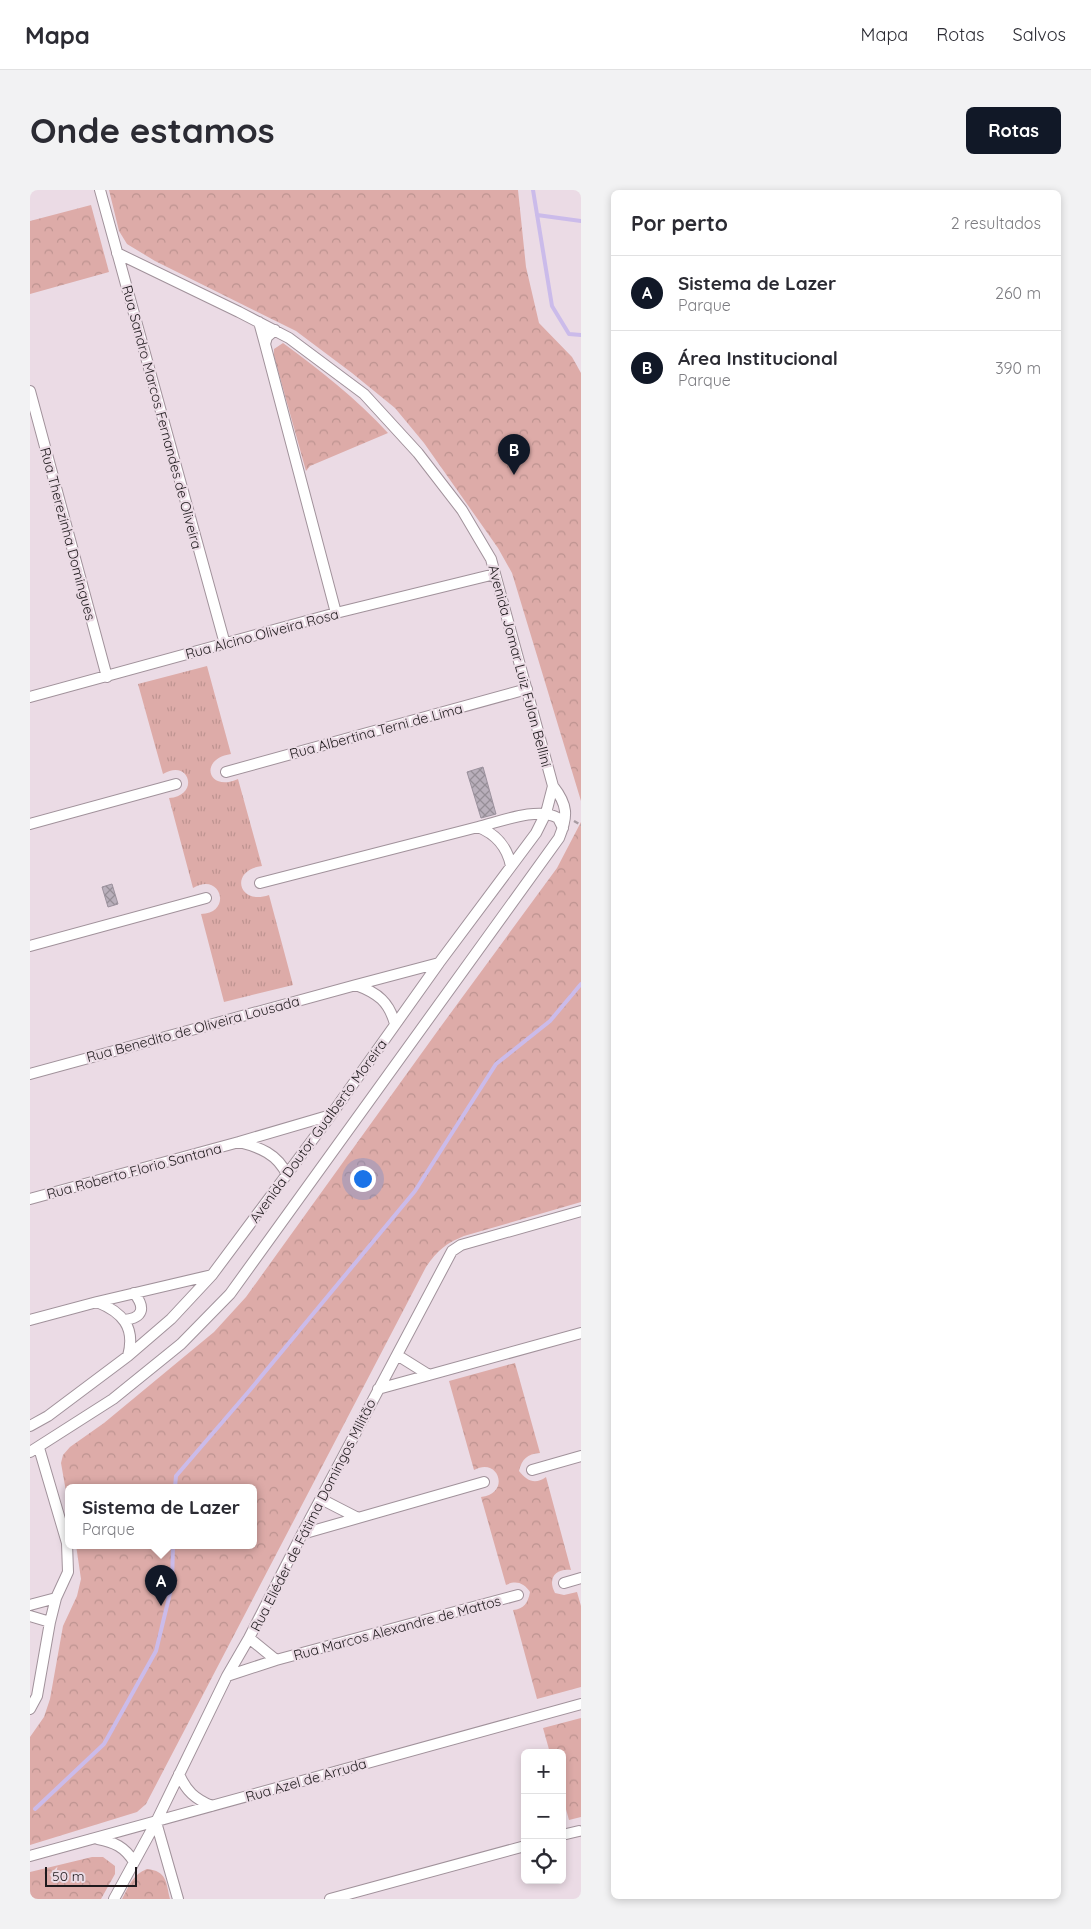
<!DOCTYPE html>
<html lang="pt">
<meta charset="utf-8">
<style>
body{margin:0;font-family:Quicksand,sans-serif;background:#f2f2f3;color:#2b2b33}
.controls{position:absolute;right:15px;bottom:15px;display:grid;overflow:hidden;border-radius:8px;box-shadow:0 2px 8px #0003}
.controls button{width:45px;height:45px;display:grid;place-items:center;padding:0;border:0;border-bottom:1px solid #e1e1e2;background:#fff;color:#2b2b33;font:25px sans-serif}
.scale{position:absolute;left:15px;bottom:12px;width:92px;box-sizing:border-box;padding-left:5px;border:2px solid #1f1a1d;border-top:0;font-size:14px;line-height:18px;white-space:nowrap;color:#1f1a1d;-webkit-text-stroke:4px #ebdbe5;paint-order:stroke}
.you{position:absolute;left:332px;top:988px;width:18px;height:18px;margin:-12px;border:4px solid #fff;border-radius:50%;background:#1a73e8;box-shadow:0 0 0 8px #1a73e833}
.badge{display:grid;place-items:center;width:32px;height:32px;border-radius:50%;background:#111827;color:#fff;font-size:16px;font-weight:700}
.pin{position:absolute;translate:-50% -41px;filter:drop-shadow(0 1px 2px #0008)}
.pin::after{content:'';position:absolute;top:26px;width:18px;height:15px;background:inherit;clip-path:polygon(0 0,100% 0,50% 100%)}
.popup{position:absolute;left:35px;top:1294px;width:192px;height:65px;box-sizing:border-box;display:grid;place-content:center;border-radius:8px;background:#fff;filter:drop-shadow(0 1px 4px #0005);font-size:16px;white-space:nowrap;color:#7c7c81}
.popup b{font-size:19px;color:#2b2b33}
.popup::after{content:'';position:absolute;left:50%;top:100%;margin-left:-10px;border:10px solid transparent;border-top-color:#fff}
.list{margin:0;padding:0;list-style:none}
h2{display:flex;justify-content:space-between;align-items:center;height:65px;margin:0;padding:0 20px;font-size:21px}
h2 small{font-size:16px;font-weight:400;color:#7c7c81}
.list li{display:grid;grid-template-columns:32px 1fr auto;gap:15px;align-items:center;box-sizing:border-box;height:75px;padding:0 20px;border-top:1px solid #e1e1e2}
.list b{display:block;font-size:19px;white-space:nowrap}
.list p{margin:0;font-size:16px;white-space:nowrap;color:#7c7c81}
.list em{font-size:16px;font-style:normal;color:#7c7c81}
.icon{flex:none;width:28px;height:28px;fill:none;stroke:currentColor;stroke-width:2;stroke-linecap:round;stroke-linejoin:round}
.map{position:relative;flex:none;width:551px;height:1709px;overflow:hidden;border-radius:8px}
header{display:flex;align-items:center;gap:30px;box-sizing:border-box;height:70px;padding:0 25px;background:#fff;border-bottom:1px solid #e1e1e2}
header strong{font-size:24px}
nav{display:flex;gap:28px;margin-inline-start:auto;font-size:18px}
.intro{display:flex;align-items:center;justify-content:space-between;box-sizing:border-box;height:120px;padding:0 30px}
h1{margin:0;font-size:35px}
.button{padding:12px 22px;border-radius:8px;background:#111827;color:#fff;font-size:18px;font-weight:700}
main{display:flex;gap:30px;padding:0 30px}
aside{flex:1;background:#fff;border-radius:8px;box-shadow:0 2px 8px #0003}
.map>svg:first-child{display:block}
.grass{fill:url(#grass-tufts)}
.park{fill:url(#park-crowns)}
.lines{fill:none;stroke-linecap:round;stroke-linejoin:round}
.stream{stroke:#cbbbea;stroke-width:4}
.building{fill:url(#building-cross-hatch);stroke:#9b919d}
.street-casing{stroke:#a1929b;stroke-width:12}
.path{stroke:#a79ba2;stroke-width:2.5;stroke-dasharray:5 2.5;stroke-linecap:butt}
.street{stroke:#fff;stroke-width:10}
.labels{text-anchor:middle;stroke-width:4.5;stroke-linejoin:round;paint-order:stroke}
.street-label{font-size:14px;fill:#1f1a1d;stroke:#ebdbe5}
</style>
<header>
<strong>Mapa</strong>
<nav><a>Mapa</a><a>Rotas</a><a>Salvos</a></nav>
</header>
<div class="intro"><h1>Onde estamos</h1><a class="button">Rotas</a></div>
<main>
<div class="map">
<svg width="551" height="1709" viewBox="0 0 551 1709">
<defs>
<pattern id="grass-tufts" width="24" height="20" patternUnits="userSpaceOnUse" patternTransform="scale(1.25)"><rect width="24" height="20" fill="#ddaba8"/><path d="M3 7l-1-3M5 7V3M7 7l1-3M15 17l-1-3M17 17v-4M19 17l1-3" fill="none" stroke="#bd9390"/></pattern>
<pattern id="park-crowns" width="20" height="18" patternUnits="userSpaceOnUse" patternTransform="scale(1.25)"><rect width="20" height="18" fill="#ddaba8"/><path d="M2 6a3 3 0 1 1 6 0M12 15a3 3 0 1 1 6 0" fill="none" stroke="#bd9390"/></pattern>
<pattern id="building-cross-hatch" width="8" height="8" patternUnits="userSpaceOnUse" patternTransform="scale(1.25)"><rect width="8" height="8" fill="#b9afbb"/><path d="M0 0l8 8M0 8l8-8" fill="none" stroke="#968e97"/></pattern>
</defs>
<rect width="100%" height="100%" fill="#ebdbe5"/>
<path class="grass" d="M177 476 201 564C168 569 178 603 208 589L232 676C199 680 208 716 239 705L263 795 194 812 171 724C203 723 191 681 163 698L139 608C170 606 160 568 133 584L108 494Z"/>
<path class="park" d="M79 0H488L496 77 509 133 542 167 551 183V611L482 383 468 358 394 253 365 218 322 183 266 141 125 71 97 54 89 41Z
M61 15 79 82 0 104V31Z
M253 153C290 180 327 209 358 243L280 276 276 281 244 166V159Z
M551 632V1012L434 1046C415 1054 408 1060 396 1077L116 1614 107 1622 0 1655V1547L14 1527 20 1509 33 1436 47 1406 51 1389 46 1355H224V1297H38V1313L31 1273 33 1265 40 1257 74 1233 184 1142 216 1107 409 839 527 678Z
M485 1173 510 1263C497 1264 492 1269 489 1281 497 1291 505 1295 516 1287L541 1380C526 1378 517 1388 525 1403L534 1405 547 1402 551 1416V1497L507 1509 483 1420C494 1419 498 1413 500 1402 494 1393 486 1390 476 1395L451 1307C481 1304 469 1266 444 1280L419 1191Z
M551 1528V1627L539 1630 532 1605V1563H520L513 1538Z
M62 1667H73L85 1676V1684L71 1709H0V1682Z
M117 1679C137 1681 136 1692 140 1709H92C99 1696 103 1684 117 1679Z"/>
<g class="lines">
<path class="stream" d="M503 0 522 116 539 144 551 145
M507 25 551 31
M145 1297 146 1286 220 1200 385 1001 466 874 520 831 551 794
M5 1619 74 1554 126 1461 142 1395 143 1355"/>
</g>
<path class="building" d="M453 577 466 624 451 628 437 582Z
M82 694 88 714 78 717 72 697Z"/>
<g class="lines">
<defs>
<path id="street" d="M70 0 195 454
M229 132 235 154 237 147 245 140
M235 154 306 423
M0 201 77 487
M0 507 306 423 465 384
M196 582 497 499
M0 634 146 594
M481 676C477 656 466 644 448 637 469 632 509 616 528 628L533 638
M230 693 448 637
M0 756 176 708
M365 834C359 812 348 803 326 795L409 773
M0 884 326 795
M257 985C248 964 229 957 209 952L301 925
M0 1009 209 952
M67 1112C92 1122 106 1137 98 1166
M0 1130 67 1112 182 1085
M94 1130C113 1128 116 1118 104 1103
M399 1185 551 1143
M348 1199 399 1185 367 1165
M0 1236 18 1226 98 1166 141 1129 182 1085 301 925 409 773 506 643 516 623 523 596
M0 1262 83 1209 151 1154 200 1104 529 648C538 626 538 615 523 596L461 369 432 320 388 263 334 204 259 148 209 122 87 63
M502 1280 551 1266
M328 1328 454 1292
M272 1344 328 1328 291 1309
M534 1393 551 1388
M0 1415 26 1408
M0 1426 20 1432
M246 1470 488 1405
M197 1486 246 1470 219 1448
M0 1519 7 1506 20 1432 26 1408 38 1382 37 1353 9 1258
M149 1584C156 1601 165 1609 182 1616
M126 1632 148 1709
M532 1645 549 1641
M68 1649C84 1652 95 1657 104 1672
M0 1666 551 1514
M84 1709 126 1632 197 1486 219 1448 272 1344 422 1061 431 1055 551 1021
M300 1709 495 1656"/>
</defs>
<use href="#street" class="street-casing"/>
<path class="path" d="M544 631 551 635"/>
<use href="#street" class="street"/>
</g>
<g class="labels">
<g class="street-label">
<text transform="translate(132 227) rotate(75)" y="5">Rua Sandro Marcos Fernandes de Oliveira</text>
<text transform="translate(38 344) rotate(75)" y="5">Rua Therezinha Domingues</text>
<text transform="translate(232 444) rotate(-15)" y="5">Rua Alcino Oliveira Rosa</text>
<text transform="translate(490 476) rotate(75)" y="5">Avenida Jomar Luiz Fulan Bellini</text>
<text transform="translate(346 541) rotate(-15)" y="5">Rua Albertina Terni de Lima</text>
<text transform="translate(163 839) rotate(-15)" y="5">Rua Benedito de Oliveira Lousada</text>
<text transform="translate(288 941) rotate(-54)" y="5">Avenida Doutor Gualberto Moreira</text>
<text transform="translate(104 981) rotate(-15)" y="5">Rua Roberto Florio Santana</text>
<text transform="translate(283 1325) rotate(-63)" y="5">Rua Eliéder de Fátima Domingos Militão</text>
<text transform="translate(367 1438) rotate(-15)" y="5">Rua Marcos Alexandre de Mattos</text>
<text transform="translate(276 1590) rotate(-16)" y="5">Rua Azel de Arruda</text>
</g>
</g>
</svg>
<div class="controls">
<button>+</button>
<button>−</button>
<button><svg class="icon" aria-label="locate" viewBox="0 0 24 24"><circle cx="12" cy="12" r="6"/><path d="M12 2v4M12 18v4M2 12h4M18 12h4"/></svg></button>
</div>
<div class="scale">50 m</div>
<div class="you"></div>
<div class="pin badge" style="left:131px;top:1416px">A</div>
<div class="popup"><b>Sistema de Lazer</b>Parque</div>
<div class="pin badge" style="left:484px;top:285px">B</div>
</div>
<aside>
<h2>Por perto<small>2 resultados</small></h2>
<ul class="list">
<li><span class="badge">A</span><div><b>Sistema de Lazer</b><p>Parque</p></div><em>260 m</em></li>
<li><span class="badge">B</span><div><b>Área Institucional</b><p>Parque</p></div><em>390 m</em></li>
</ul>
</aside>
</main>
